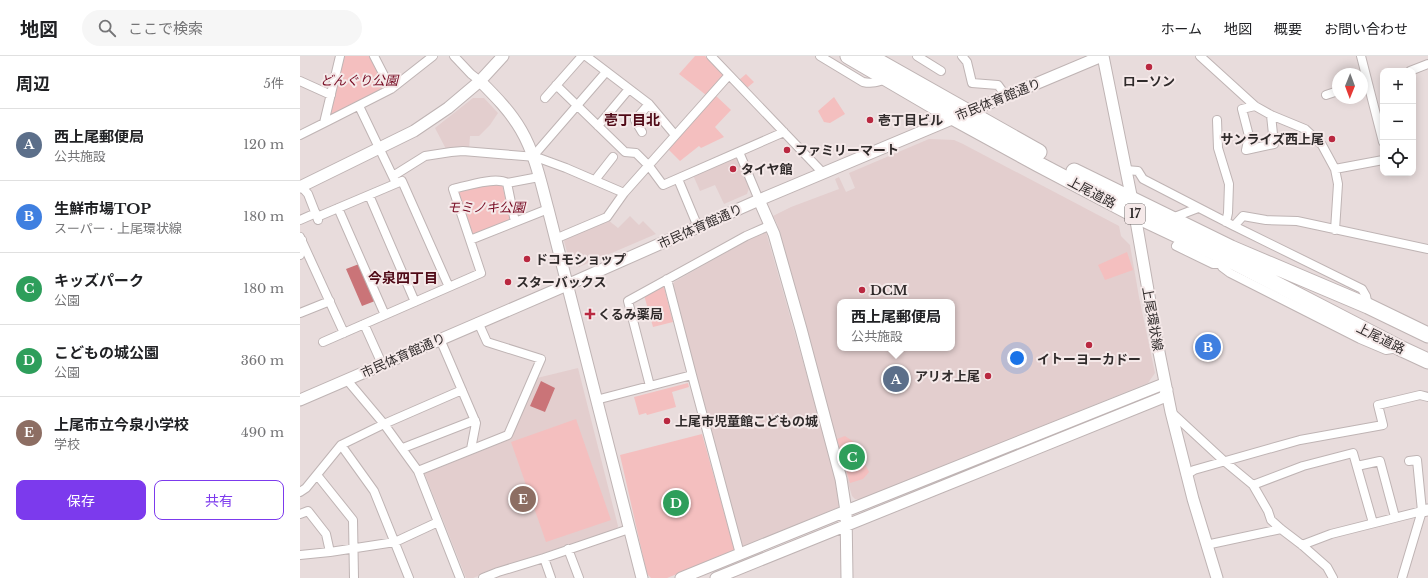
<!DOCTYPE html>
<html lang="ja">
<meta charset="utf-8">
<style>
body{margin:0;font-family:"Libre Baskerville","Noto Sans JP",serif;background:#f6f6f6;color:#202124}
.controls{position:absolute;right:12px;top:12px;display:grid;overflow:hidden;border-radius:8px;box-shadow:0 2px 10px #0003}
.controls button{width:36px;height:36px;display:grid;place-items:center;padding:0;border:0;border-bottom:1px solid #e0e0e0;background:#fff;color:#202124;font:20px sans-serif}
.compass{position:absolute;left:1032px;top:12px;width:36px;height:36px;border-radius:50%;background:#fff;box-shadow:0 2px 10px #0003;rotate:181deg}
.you{position:absolute;left:717px;top:302px;width:14px;height:14px;margin:-10px;border:3px solid #fff;border-radius:50%;background:#1a73e8;box-shadow:0 0 0 6px #1a73e833}
.badge{display:grid;place-items:center;width:26px;height:26px;border-radius:50%;background:#7c3aed;color:#fff;font-size:13px;font-weight:700}
.pin{position:absolute;translate:-50% -50%;border:2px solid #fff;box-shadow:0 1px 4px #0006}
.popup{position:absolute;left:537px;top:243px;width:118px;height:52px;box-sizing:border-box;display:grid;place-content:center;border-radius:8px;background:#fff;filter:drop-shadow(0 1px 3px #0005);font-size:13px;white-space:nowrap;color:#757577}
.popup b{font-size:15px;color:#202124}
.popup::after{content:'';position:absolute;left:50%;top:100%;margin-left:-8px;border:8px solid transparent;border-top-color:#fff}
.list{margin:0;padding:0;list-style:none}
h2{display:flex;justify-content:space-between;align-items:center;height:52px;margin:0;padding:0 16px;font-size:17px}
h2 small{font-size:13px;font-weight:400;color:#757577}
.list li{display:grid;grid-template-columns:26px 1fr auto;gap:12px;align-items:center;box-sizing:border-box;height:72px;padding:0 16px;border-top:1px solid #e0e0e0}
.list b{display:block;font-size:15px;white-space:nowrap}
.list p{margin:0;font-size:13px;white-space:nowrap;color:#757577}
.list em{font-size:13px;font-style:normal;color:#757577}
.actions{display:flex;gap:8px;padding:12px 16px}
.actions a{flex:1;padding:9px 0;border:1px solid #7c3aed;border-radius:8px;text-align:center;font-size:14px;color:#7c3aed}
.actions .main{background:#7c3aed;color:#fff}
.icon{flex:none;width:22px;height:22px;fill:none;stroke:currentColor;stroke-width:2;stroke-linecap:round;stroke-linejoin:round}
.map{position:relative;flex:none;width:1128px;height:522px;overflow:hidden}
header{display:flex;align-items:center;gap:24px;box-sizing:border-box;height:56px;padding:0 20px;background:#fff;border-bottom:1px solid #e0e0e0}
header strong{font-size:19px}
nav{display:flex;gap:22px;margin-inline-start:auto;font-size:14px}
.search{width:280px;height:36px;background:#f6f6f6;display:flex;align-items:center;gap:10px;box-sizing:border-box;padding:0 14px;border-radius:22px;color:#757577;font-size:15px}
main{display:flex}
aside{flex:1;background:#fff}
.map>svg:first-child{display:block}
.built{fill:#e3cece;fill-rule:evenodd}
.green{fill:#f4bfbf}
.water{fill:#ca7478}
.lines{fill:none;stroke-linecap:round;stroke-linejoin:round}
.street-casing{stroke:#bfb4b4;stroke-width:10}
.secondary-casing{stroke:#bfb4b4;stroke-width:13}
.highway-casing{stroke:#bfb4b4;stroke-width:17}
.street{stroke:#fff;stroke-width:8}
.secondary{stroke:#fff;stroke-width:11}
.highway{stroke:#fff;stroke-width:15}
.poi-dot{fill:#b92840;stroke:#f5e9e9;stroke-width:1.5}
.labels{text-anchor:middle;stroke-width:4;stroke-linejoin:round;paint-order:stroke}
.shield{fill:#f5e9e9;stroke:#6b6464;stroke-width:1}
.shield-label{font-size:12px;font-weight:bold;fill:#302b2b}
.park-label{font-size:13px;font-style:italic;fill:#750820;stroke:#f5e9e9}
.poi-label{font-size:13px;font-weight:bold;fill:#302b2b;stroke:#f5e9e9;text-anchor:start}
.street-label{font-size:13px;fill:#302b2b;stroke:#f5e9e9}
.neighbourhood-label{font-size:14px;font-weight:bold;fill:#4f0916;stroke:#f5e9e9}
</style>
<header>
<strong>地図</strong>
<div class="search"><svg class="icon" aria-label="search" viewBox="0 0 24 24"><circle cx="10" cy="10" r="6"/><path d="M15 15l6 6"/></svg>ここで検索</div>
<nav><a>ホーム</a><a>地図</a><a>概要</a><a>お問い合わせ</a></nav>
</header>
<main>
<aside>
<h2>周辺<small>5件</small></h2>
<ul class="list">
<li><span class="badge" style="background:#5c6f8a">A</span><div><b>西上尾郵便局</b><p>公共施設</p></div><em>120 m</em></li>
<li><span class="badge" style="background:#3f7fe0">B</span><div><b>生鮮市場TOP</b><p>スーパー · 上尾環状線</p></div><em>180 m</em></li>
<li><span class="badge" style="background:#2e9e5b">C</span><div><b>キッズパーク</b><p>公園</p></div><em>180 m</em></li>
<li><span class="badge" style="background:#2e9e5b">D</span><div><b>こどもの城公園</b><p>公園</p></div><em>360 m</em></li>
<li><span class="badge" style="background:#8d6e63">E</span><div><b>上尾市立今泉小学校</b><p>学校</p></div><em>490 m</em></li>
</ul>
<div class="actions"><a class="main">保存</a><a>共有</a></div>
</aside>
<div class="map">
<svg width="1128" height="522" viewBox="0 0 1128 522">
<rect width="100%" height="100%" fill="#e8dcdc"/>
<path class="built" d="M173 42H184L198 57 190 69 179 80H170L169 94 146 93 135 72Z
M629 83 654 84 663 88 819 170 821 180 830 189 839 241 855 317 848 327 561 444 555 443 552 440 533 375 477 168 473 160 491 151 539 133 535 123 539 121 546 136 555 132 549 117ZM540 246H652V292H540Z
M433 102 437 103 449 132 447 138 424 148 415 129 400 135 393 119Z
M330 160 339 169 343 165 356 178 279 211 270 207 264 185 266 182 308 164 318 172Z
M466 176 535 418 539 442V451L445 490H442L373 231 374 226 444 186Z
M278 312 318 470 317 473 198 512 173 522H166L124 416 211 381 237 322Z"/>
<path class="green" d="M45 0H70L85 32 31 62 28 59Z
M395 0H405L423 17 424 20 406 39 379 18Z
M446 18 454 26 448 31H445L439 24Z
M414 38 431 54 415 71 424 81 401 92 399 90 380 105 367 92Z
M534 41 545 58 530 67 524 66 518 55Z
M200 127 202 128 210 161 209 166 174 180 171 179 158 138 160 134Z
M827 196 833 214 805 224 798 209Z
M361 230 364 231 373 266 353 271 344 239Z
M388 327 389 331 372 336 376 351 347 359 346 357 339 359 334 341Z
M276 363 311 464 246 486 211 386Z
M402 378 435 495 367 522H351L347 518 320 399Z
M545 380 554 386 569 416 563 423 550 427 537 383Z"/>
<path class="water" d="M59 208 75 245 62 250 46 213Z
M241 325 255 332 245 356 230 350Z"/>
<g class="lines">
<defs>
<path id="street" d="M74 0 91 33
M154 0 171 18 180 25
M286 0 349 48 375 79
M411 0 523 117
M520 0 563 26C572 28 578 26 586 23
M617 0 641 15
M662 0 667 6 672 27 698 29 706 40
M900 0 955 50 971 59 1005 73 1022 89 1035 113 1038 128 1035 174
M1061 0 1083 86
M1110 15 1128 8
M0 25 31 39
M256 29 325 96 336 97 349 110 363 129 484 76
M1026 39 1038 35
M245 42 282 0
M59 50 95 125
M955 50 942 53 949 80 946 94 974 88 971 59
M917 64 918 92 929 128 928 157 926 166
M24 67 91 33 133 0
M298 70 329 33
M342 76 335 64 349 48
M0 79 24 67 40 0
M439 96 459 144
M236 101 235 98 306 16
M1035 113 1083 104
M826 114 838 115 843 123 934 170 943 160 966 164 997 165 1128 193
M93 120 125 100 151 96 163 95 236 101 266 112 324 137
M378 123 398 171
M295 124 313 101
M0 129 8 138 17 161
M69 139 115 246
M38 152 85 259
M872 162 898 152
M0 164 16 157
M18 164 17 161 102 125 149 231
M215 166 207 127 239 121
M934 170 1062 233 1066 240 1068 250
M0 181 44 277
M255 183 307 161 324 137 429 19
M170 184 248 153
M876 190 913 208H922
M0 199 2 184
M919 199 922 211 930 217 1060 283 1086 294 1098 292
M367 223 392 319 440 498
M0 257 30 245
M64 268 82 308
M140 283 176 367 171 393
M23 286 181 217 153 133C166 130 196 120 207 127
M47 324 84 368 118 415 160 522
M350 330 328 245 446 180 471 169
M296 344 392 319
M871 356 924 405 953 429 968 455 971 464 981 473 1002 489 1027 511 1033 522
M41 389 74 435 109 522
M103 392 175 364
M1057 410 1080 405 1095 461
M118 415 208 379 241 303 187 286 178 266
M17 419 53 464 54 522
M886 419 894 414 1000 384 1083 369 1078 349 1120 339 1128 341
M953 429 1003 410 1053 397 1073 467
M0 436 6 432 41 389 84 368 162 334
M0 458 8 455 26 478 30 496
M906 489 981 473
M1002 489 1031 478 1122 455
M268 493 279 522
M0 499 30 496 95 486 138 466
M244 502 251 522
M183 522 198 516 244 502 329 473
M1102 522 1122 455 1117 404 1109 405"/>
<path id="secondary" d="M803 0 835 159 857 286 871 356 893 443 917 522
M180 25C195 40 210 55 221 74 235 98 241 127 248 153L342 522
M0 131 114 75 148 52 180 25 203 0
M459 144 474 178 501 273 541 423 546 455 547 522
M0 344 267 229 459 144 802 0
M1122 455 1128 454
M381 522 546 455 861 329 867 334
M416 522C565 461 715 402 864 341L867 334"/>
<path id="highway" d="M548 0 654 62 738 108 835 159 926 202 1100 292 1128 305
M569 0 739 96
M774 115 931 192 1068 250 1128 279"/>
</defs>
<use href="#street" class="street-casing"/>
<use href="#secondary" class="secondary-casing"/>
<use href="#highway" class="highway-casing"/>
<use href="#street" class="street"/>
<use href="#secondary" class="secondary"/>
<use href="#highway" class="highway"/>
</g>
<g class="poi-dot">
<circle cx="849" cy="11" r="4"/>
<circle cx="570" cy="64" r="4"/>
<circle cx="1032" cy="83" r="4"/>
<circle cx="487" cy="94" r="4"/>
<circle cx="433" cy="113" r="4"/>
<circle cx="227" cy="203" r="4"/>
<circle cx="208" cy="226" r="4"/>
<circle cx="562" cy="234" r="4"/>
<path d="M288 252h4v4h4v4h-4v4h-4v-4h-4v-4h4z"/>
<circle cx="789" cy="289" r="4"/>
<circle cx="688" cy="320" r="4"/>
<circle cx="367" cy="365" r="4"/>
</g>
<g class="labels">
<rect class="shield" x="825" y="148" width="20" height="20" rx="3"/>
<g class="shield-label">
<text x="835" y="162">17</text>
</g>
<g class="park-label">
<text x="59" y="29">どんぐり公園</text>
<text x="186" y="156">モミノキ公園</text>
</g>
<g class="poi-label">
<text x="849" y="30" text-anchor="middle">ローソン</text>
<text x="578" y="69">壱丁目ビル</text>
<text x="1024" y="88" text-anchor="end">サンライズ西上尾</text>
<text x="495" y="99">ファミリーマート</text>
<text x="441" y="118">タイヤ館</text>
<text x="235" y="208">ドコモショップ</text>
<text x="216" y="231">スターバックス</text>
<text x="570" y="239">DCM</text>
<text x="298" y="263">くるみ薬局</text>
<text x="789" y="308" text-anchor="middle">イトーヨーカドー</text>
<text x="680" y="325" text-anchor="end">アリオ上尾</text>
<text x="375" y="370">上尾市児童館こどもの城</text>
</g>
<g class="street-label">
<text transform="translate(698 43) rotate(-22)" y="5">市民体育館通り</text>
<text transform="translate(792 136) rotate(28)" y="5">上尾道路</text>
<text transform="translate(400 170) rotate(-24)" y="5">市民体育館通り</text>
<text transform="translate(853 263) rotate(80)" y="5">上尾環状線</text>
<text transform="translate(1081 282) rotate(27)" y="5">上尾道路</text>
<text transform="translate(103 299) rotate(-24)" y="5">市民体育館通り</text>
</g>
<g class="neighbourhood-label">
<text x="332" y="69">壱丁目北</text>
<text x="103" y="227">今泉四丁目</text>
</g>
</g>
</svg>
<div class="controls">
<button>+</button>
<button>−</button>
<button><svg class="icon" aria-label="locate" viewBox="0 0 24 24"><circle cx="12" cy="12" r="6"/><path d="M12 2v4M12 18v4M2 12h4M18 12h4"/></svg></button>
</div>
<svg class="compass" viewBox="-18 -18 36 36"><path d="M0-13l5 13h-10z" fill="#e53935"/><path d="M0 13l5-13h-10z" fill="#757577"/></svg>
<div class="you"></div>
<div class="pin badge" style="left:596px;top:323px;background:#5c6f8a">A</div>
<div class="popup"><b>西上尾郵便局</b>公共施設</div>
<div class="pin badge" style="left:908px;top:291px;background:#3f7fe0">B</div>
<div class="pin badge" style="left:552px;top:401px;background:#2e9e5b">C</div>
<div class="pin badge" style="left:376px;top:447px;background:#2e9e5b">D</div>
<div class="pin badge" style="left:223px;top:443px;background:#8d6e63">E</div>
</div>
</main>
